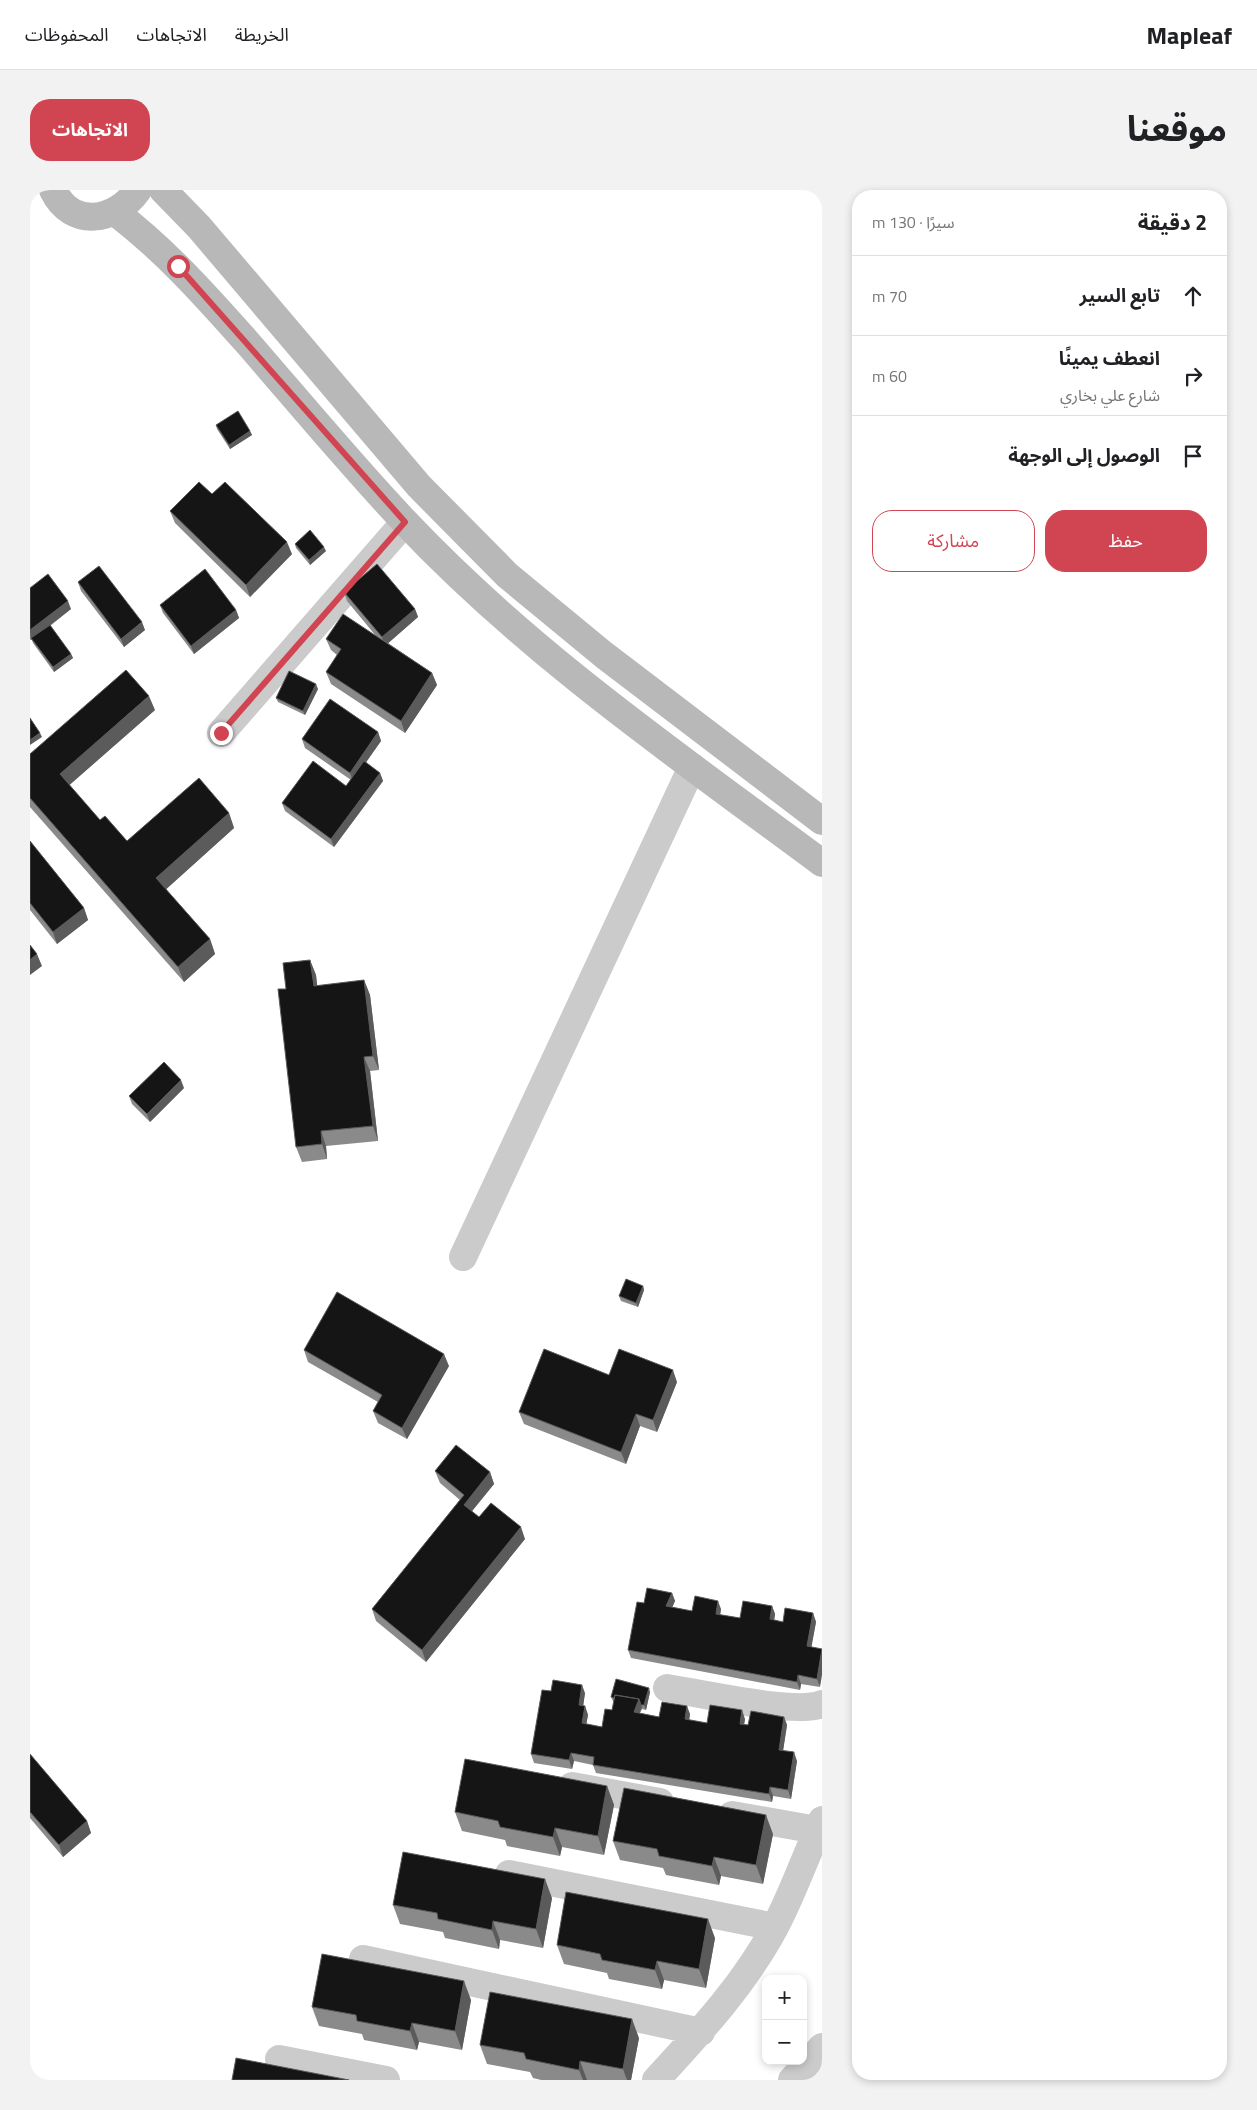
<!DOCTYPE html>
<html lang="ar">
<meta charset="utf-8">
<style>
body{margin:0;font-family:"Titillium Web","Noto Sans Arabic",sans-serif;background:#f2f2f2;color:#202124;direction:rtl}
.controls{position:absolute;right:15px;bottom:15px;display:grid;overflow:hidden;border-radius:10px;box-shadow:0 2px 8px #0003}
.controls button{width:45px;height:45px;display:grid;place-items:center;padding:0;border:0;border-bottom:1px solid #e0e0e0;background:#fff;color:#202124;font:25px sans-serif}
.stop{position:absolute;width:15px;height:15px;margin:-11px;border:4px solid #d04551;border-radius:50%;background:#fff}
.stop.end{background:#d04551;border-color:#fff;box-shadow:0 1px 5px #0008}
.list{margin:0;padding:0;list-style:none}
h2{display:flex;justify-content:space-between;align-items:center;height:65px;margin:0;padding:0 20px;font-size:21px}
h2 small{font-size:16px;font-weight:400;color:#757577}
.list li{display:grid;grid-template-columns:32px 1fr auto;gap:15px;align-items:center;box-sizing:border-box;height:80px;padding:0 20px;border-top:1px solid #e0e0e0}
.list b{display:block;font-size:19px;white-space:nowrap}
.list p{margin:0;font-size:16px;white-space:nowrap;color:#757577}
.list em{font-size:16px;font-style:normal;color:#757577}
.actions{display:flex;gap:10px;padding:15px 20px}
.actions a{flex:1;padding:11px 0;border:1px solid #d04551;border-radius:20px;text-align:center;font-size:18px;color:#d04551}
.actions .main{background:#d04551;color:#fff}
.icon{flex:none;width:28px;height:28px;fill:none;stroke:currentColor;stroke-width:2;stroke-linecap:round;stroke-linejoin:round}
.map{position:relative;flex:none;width:792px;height:1890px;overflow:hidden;direction:ltr;border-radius:20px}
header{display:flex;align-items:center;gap:30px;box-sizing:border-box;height:70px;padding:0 25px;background:#fff;border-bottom:1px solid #e0e0e0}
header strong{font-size:24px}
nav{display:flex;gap:28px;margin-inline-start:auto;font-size:18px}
.intro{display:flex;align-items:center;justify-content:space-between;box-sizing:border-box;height:120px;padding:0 30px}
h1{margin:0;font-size:35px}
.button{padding:12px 22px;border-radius:20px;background:#d04551;color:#fff;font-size:18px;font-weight:700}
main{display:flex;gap:30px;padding:0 30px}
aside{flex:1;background:#fff;border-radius:20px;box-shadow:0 2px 8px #0003}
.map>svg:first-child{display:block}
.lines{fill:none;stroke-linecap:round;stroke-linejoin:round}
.minor{stroke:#cbcbcb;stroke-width:28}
.secondary{stroke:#b8b8b8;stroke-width:28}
.wall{fill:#8a8a8a}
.shaded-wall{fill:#5b5b5b}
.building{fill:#151515;stroke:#5b5b5b}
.route{stroke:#d04551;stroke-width:6}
</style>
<header>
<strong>Mapleaf</strong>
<nav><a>الخريطة</a><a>الاتجاهات</a><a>المحفوظات</a></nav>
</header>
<div class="intro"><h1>موقعنا</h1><a class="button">الاتجاهات</a></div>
<main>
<aside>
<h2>2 دقيقة<small>سيرًا · 130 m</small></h2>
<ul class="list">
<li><svg class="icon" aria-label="ahead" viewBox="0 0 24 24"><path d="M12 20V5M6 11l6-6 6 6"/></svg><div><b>تابع السير</b></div><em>70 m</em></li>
<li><svg class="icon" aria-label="right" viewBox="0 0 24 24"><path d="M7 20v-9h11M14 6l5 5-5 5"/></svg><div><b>انعطف يمينًا</b><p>شارع علي بخاري</p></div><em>60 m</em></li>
<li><svg class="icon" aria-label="arrive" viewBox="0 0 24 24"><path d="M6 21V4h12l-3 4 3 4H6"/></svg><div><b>الوصول إلى الوجهة</b></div></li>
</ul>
<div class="actions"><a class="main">حفظ</a><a>مشاركة</a></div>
</aside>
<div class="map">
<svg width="792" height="1890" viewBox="0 0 792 1890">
<rect width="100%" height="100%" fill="#fff"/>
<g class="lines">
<path class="minor" d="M191 543 375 332
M433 1067 662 577
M637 1498C669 1503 765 1525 792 1514
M542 1596 630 1612
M702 1625 787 1640
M479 1684 745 1737
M333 1769 671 1842
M249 1869 356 1890
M626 1890C670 1842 714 1795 745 1737 763 1703 776 1665 792 1630
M762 1890 792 1857"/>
<path class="secondary" d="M23 0C42 39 85 32 108 0
M133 0 169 37 389 296 477 385 574 465 792 631
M85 22C135 60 175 105 216 151 269 212 321 275 376 333 500 464 648 566 792 673"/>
</g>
<path class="wall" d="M186 235 220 241 222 245 200 259 187 239Z
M182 304 262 364 220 407 145 333 140 321Z
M265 354 296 361 280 375 266 358Z
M48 392 115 440 94 457 51 401Z
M0 398 41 419 20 436 41 464 43 468 24 482 3 453 2 450H1L0 449Z
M314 402 385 419 388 427 358 453 402 483 407 495 375 543 301 494 296 482 307 465 301 460 296 449 346 446 317 411Z
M130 415 206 420 209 428 164 464 133 423Z
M288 499 275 525 248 512 246 508Z
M125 520 39 595 70 630 97 651 199 623 204 638 136 699 180 749 185 764 154 792 0 617V564Z
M348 542 351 551 336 572 350 583 353 591 304 657 255 621 252 613 316 596 321 590 275 558 272 549Z
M0 651 54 718 58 730 27 754 0 720Z
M280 770 286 785 287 796 334 790 340 805 349 880 340 881 348 951 296 956 297 969 272 972 266 957 256 799Z
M154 898 120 932 102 914 99 906Z
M613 1096 614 1100 608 1117 591 1111 589 1106Z
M274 1160 419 1176 377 1249 348 1233 343 1221 348 1212 278 1172Z
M579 1185 647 1192 627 1242 610 1236 596 1274 494 1234 489 1222Z
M405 1281 460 1282 464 1294 442 1321 449 1327 495 1349 396 1472 346 1431 342 1419 430 1310 410 1293Z
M642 1403 645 1411 642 1417 662 1421 691 1419 690 1425 710 1428 742 1416 745 1424 744 1430 753 1432 783 1423 786 1432 781 1457 790 1497 771 1494 770 1500 601 1468 598 1460 614 1413Z
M521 1501 555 1503 553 1516H555L558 1525 556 1534 572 1537 582 1520 584 1511H583L581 1507 620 1502 616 1520 612 1519 610 1523 629 1527 660 1524 659 1530 677 1533 715 1529 714 1534 718 1535 754 1527 757 1535 753 1560 767 1571 761 1609 743 1606 742 1612 566 1583 563 1575 544 1571 542 1579 504 1573 501 1564Z
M0 1564 57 1631 61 1643 33 1667 0 1628Z
M577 1596 584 1615 574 1665 532 1657 530 1666 477 1656 475 1650 432 1641 425 1622Z
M743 1644 733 1694 691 1686 689 1695 636 1685 633 1678 590 1670 583 1651Z
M522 1708 513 1758 470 1750 469 1759 415 1748 413 1742 370 1734 363 1715Z
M685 1748 676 1798 634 1790 632 1799 579 1789 577 1783 534 1774 527 1755Z
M441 1810 432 1860 389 1852 387 1860 334 1850 332 1844 289 1836 282 1817Z
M609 1848 601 1890H511L503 1888 500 1882 457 1874 450 1855Z"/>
<path class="shaded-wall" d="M220 241 222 245 200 259 199 255Z
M257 352 262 364 220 407 216 395Z
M294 357 296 361 280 375 279 370Z
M38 411 41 419 1 450 0 440Z
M385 419 388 427 355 456 352 447Z
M206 420 209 428 164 464 161 456Z
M112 432 115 440 94 457 91 449Z
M41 464 43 468 24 482 23 477Z
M402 483 407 495 375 543 371 531Z
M286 494 288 499 275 525 273 521Z
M119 506 125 520 35 599 30 584Z
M348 542 351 551 323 591 320 583Z
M10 543 12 547 0 555V550Z
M350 583 353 591 304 657 301 649Z
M199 623 204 638 132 703 126 688Z
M54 718 58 730 27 754 23 742Z
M180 749 185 764 154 792 148 777Z
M7 764 12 776 0 785V770Z
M280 770 286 785 289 811 284 796Z
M334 790 340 805 349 880 343 866Z
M334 867 340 881 348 951 343 936Z
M151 890 154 898 120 932 117 924Z
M291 941 296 956 297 969 292 954Z
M613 1096 614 1100 608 1117 606 1113Z
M414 1164 419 1176 377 1249 372 1238Z
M643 1180 647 1192 627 1242 623 1230Z
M606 1224 610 1236 596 1274 591 1262Z
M460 1282 464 1294 438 1326 434 1315Z
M491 1337 495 1349 396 1472 392 1460Z
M642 1403 645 1411 639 1425 636 1416Z
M688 1411 691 1419 689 1432 686 1424Z
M742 1416 745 1424 743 1438 740 1429Z
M783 1423 786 1432 780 1465 777 1456Z
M792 1459V1485L790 1497 787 1489Z
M768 1485 771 1494 770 1500 767 1492Z
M552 1495 555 1503 552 1524 549 1515Z
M619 1498 620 1502 616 1520 614 1515Z
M609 1509 612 1517 607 1530 604 1522Z
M555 1516 558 1525 555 1542 552 1533Z
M657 1516 660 1524 658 1538 655 1529Z
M712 1520 715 1529 713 1542 710 1534Z
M754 1527 757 1535 752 1568 749 1560Z
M764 1562 767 1571 761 1609 758 1600Z
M541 1563 544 1571 542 1579 539 1570Z
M577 1596 584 1615 574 1665 568 1646Z
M740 1597 743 1606 742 1612 739 1604Z
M736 1625 743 1644 733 1694 726 1675Z
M57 1631 61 1643 33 1667 29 1655Z
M525 1638 532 1657 530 1666 523 1647Z
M684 1667 691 1686 689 1695 682 1676Z
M515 1689 522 1708 513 1758 506 1739Z
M678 1729 685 1748 676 1798 669 1779Z
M463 1731 470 1750 469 1759 462 1740Z
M627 1771 634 1790 632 1799 625 1780Z
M434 1791 441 1810 432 1860 425 1841Z
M602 1829 609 1848 601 1890H597L593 1879Z
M382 1833 389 1852 387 1860 380 1841Z
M550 1871 557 1890H553L549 1880Z"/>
<path class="building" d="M208 221 220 241 199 255 186 235Z
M169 292 182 304 195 292 257 352 216 395 140 321Z
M280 340 294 357 279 370 265 354Z
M347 374 385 419 352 447 314 402Z
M69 376 112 432 91 449 48 392Z
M175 379 206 420 161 456 130 415Z
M18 384 38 411 0 440V398Z
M313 424 402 483 371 531 296 482 311 459 296 449Z
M20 435 41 464 23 477 1 448Z
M96 480 119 506 30 584 70 630 75 626 97 651 169 588 199 623 126 688 180 749 148 777 0 608V564Z
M259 481 286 494 273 521 246 508Z
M300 509 348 542 320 583 272 549Z
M0 528 10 543 0 550Z
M283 571 316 596 334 571 350 583 301 649 252 613Z
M0 651 54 718 23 742 0 713Z
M0 755 7 764 0 770Z
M280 770 284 796 334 790 343 866 334 867 343 936 291 941 292 954 266 957 248 799H256L253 773Z
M134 872 151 890 117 924 99 906Z
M596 1089 613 1096 606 1113 589 1106Z
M307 1102 414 1164 372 1238 343 1221 352 1205 274 1160Z
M514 1159 579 1185 589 1159 643 1180 623 1230 606 1224 591 1262 489 1222Z
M426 1255 460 1282 434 1315 449 1327 461 1313 491 1337 392 1460 342 1419 434 1305 405 1281Z
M617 1398 642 1403 636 1416 662 1421 665 1406 688 1411 686 1424 710 1428 713 1411 742 1416 740 1429 753 1432 755 1418 783 1423 777 1456 792 1459 787 1489 768 1485 767 1492 598 1460 607 1412 614 1413Z
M586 1489 619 1498 614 1515H611L609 1509 585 1505 584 1508 581 1507Z
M523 1490 552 1495 549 1515 555 1516 552 1533 572 1537 575 1519 582 1520 585 1505 609 1509 604 1522 629 1527 632 1512 657 1516 655 1529 677 1533 680 1515 712 1520 710 1534 718 1535 721 1521 754 1527 749 1560 764 1562 758 1600 740 1597 739 1604 563 1575 564 1567 541 1563 539 1570 501 1564 512 1500 521 1501Z
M0 1564 57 1631 29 1655 0 1622Z
M435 1569 577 1596 568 1646 525 1638 523 1647 470 1637 468 1631 425 1622Z
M594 1598 736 1625 726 1675 684 1667 682 1676 629 1666 627 1659 583 1651Z
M373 1662 515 1689 506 1739 463 1731 462 1740 408 1729 407 1723 363 1715Z
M536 1702 678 1729 669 1779 627 1771 625 1780 572 1770 570 1764 527 1755Z
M292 1764 434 1791 425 1841 382 1833 380 1841 327 1831 326 1825 282 1817Z
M460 1802 602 1829 593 1879 550 1871 549 1880 496 1869 494 1863 450 1855Z
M206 1868 319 1890H202Z"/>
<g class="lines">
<path class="route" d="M148 76 375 332 191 543"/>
</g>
</svg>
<div class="controls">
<button>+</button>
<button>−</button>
</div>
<div class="stop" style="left:148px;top:76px"></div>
<div class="stop end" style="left:191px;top:543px"></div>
</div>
</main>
